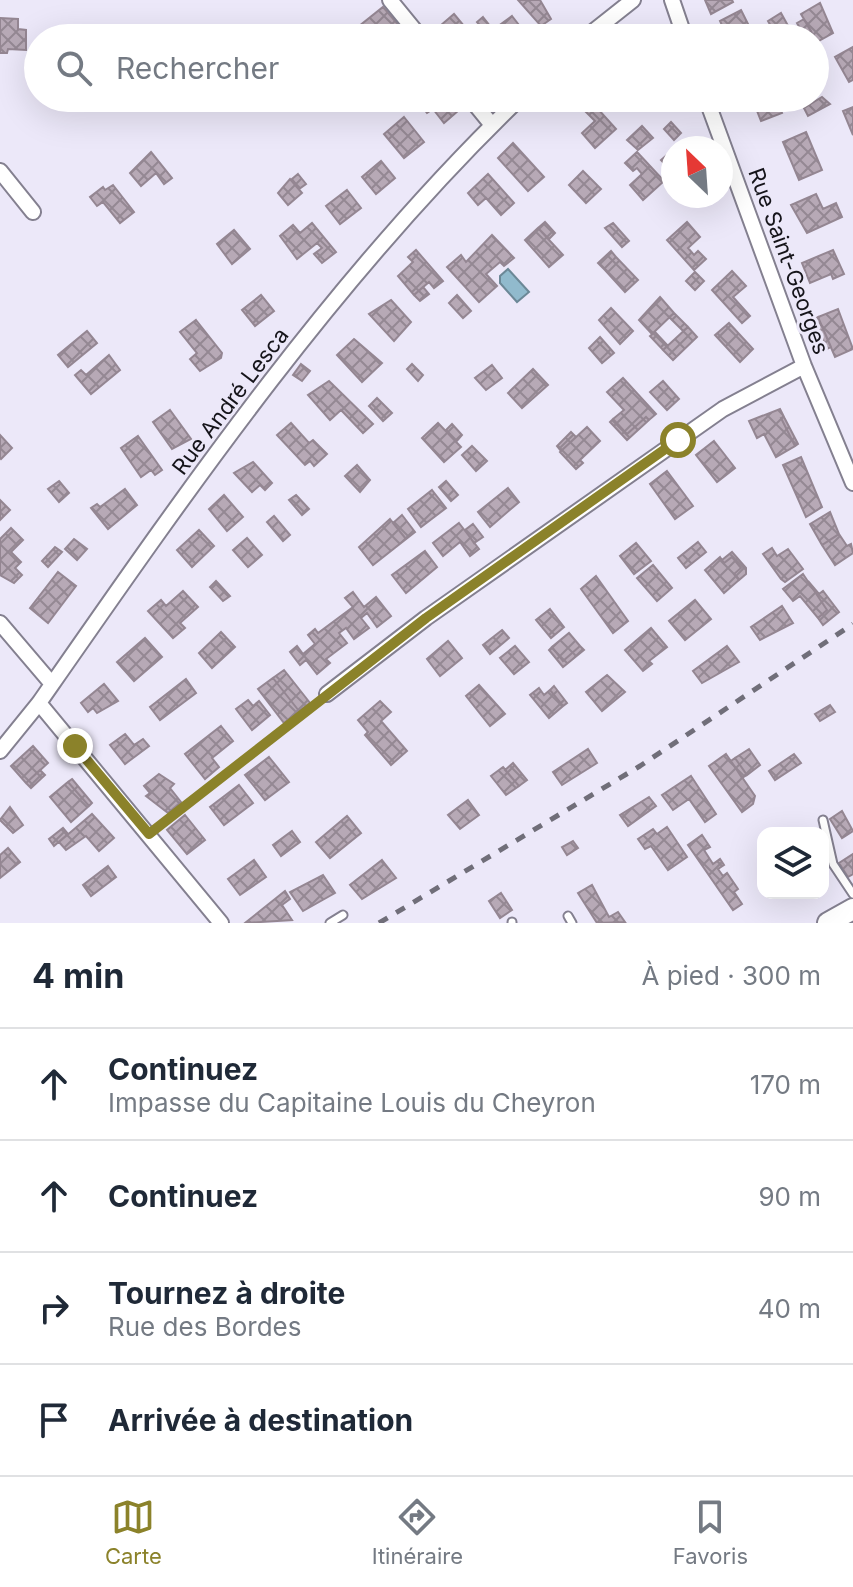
<!DOCTYPE html>
<html lang="fr">
<meta charset="utf-8">
<style>
body{margin:0;font-family:Inter,sans-serif;background:#f6f6f7;color:#1f2937}
.controls{position:absolute;right:24px;bottom:24px;display:grid;overflow:hidden;border-radius:16px;box-shadow:0 8px 32px #0002}
.controls button{width:72px;height:72px;display:grid;place-items:center;padding:0;border:0;border-bottom:2px solid #e0e1e3;background:#fff;color:#1f2937;font:40px sans-serif}
.compass{position:absolute;left:661px;top:136px;width:72px;height:72px;border-radius:50%;background:#fff;box-shadow:0 8px 32px #0002;rotate:335deg}
.stop{position:absolute;width:24px;height:24px;margin:-18px;border:6px solid #8b822a;border-radius:50%;background:#fff}
.stop.end{background:#8b822a;border-color:#fff;box-shadow:0 2px 8px #0008}
.list{margin:0;padding:0;list-style:none}
h2{display:flex;justify-content:space-between;align-items:center;height:104px;margin:0;padding:0 32px;font-size:34px}
h2 small{font-size:26px;font-weight:400;color:#747a83}
.list li{display:grid;grid-template-columns:52px 1fr auto;gap:24px;align-items:center;box-sizing:border-box;height:112px;padding:0 32px;border-top:2px solid #e0e1e3}
.list b{display:block;font-size:30px;white-space:nowrap}
.list p{margin:0;font-size:26px;white-space:nowrap;color:#747a83}
.list em{font-size:26px;font-style:normal;color:#747a83}
.icon{flex:none;width:44px;height:44px;fill:none;stroke:currentColor;stroke-width:2;stroke-linecap:round;stroke-linejoin:round}
.map{position:relative;flex:none;width:853px;height:923px;overflow:hidden}
.search{position:absolute;background:#fff;box-shadow:0 8px 32px #0002;left:24px;right:24px;top:24px;height:88px;display:flex;align-items:center;gap:20px;box-sizing:border-box;padding:0 28px;border-radius:44px;color:#747a83;font-size:30px}
.sheet{height:552px;background:#fff}
nav{display:flex;justify-content:space-around;align-items:center;box-sizing:border-box;height:112px;border-top:2px solid #e0e1e3;background:#fff;font-size:22px;color:#747a83}
nav a{display:grid;justify-items:center;gap:4px}
nav .on{color:#8b822a}
.map>svg:first-child{display:block}
.water{fill:#91bacd;stroke:#6c8897;stroke-width:2}
.building{fill:url(#building-cross-hatch);stroke:#948692;stroke-width:2}
.lines{fill:none;stroke-linecap:round;stroke-linejoin:round}
.lane-casing{stroke:#848090;stroke-width:11}
.street-casing{stroke:#848090;stroke-width:18}
.secondary-casing{stroke:#848090;stroke-width:24}
.path{stroke:#7a7883;stroke-width:3;stroke-dasharray:6 4;stroke-linecap:butt}
.lane{stroke:#fff;stroke-width:7}
.street{stroke:#fff;stroke-width:14}
.secondary{stroke:#fff;stroke-width:20}
.rail{stroke:#706e79;stroke-width:5;stroke-dasharray:10 10;stroke-linecap:butt}
.route{stroke:#8b822a;stroke-width:10}
.labels{text-anchor:middle;stroke-width:6;stroke-linejoin:round;paint-order:stroke}
.street-label{font-size:22px;fill:#15141a;stroke:#ece8f9}
</style>
<div class="map">
<svg width="853" height="923" viewBox="0 0 853 923">
<defs>
<pattern id="building-cross-hatch" width="8" height="8" patternUnits="userSpaceOnUse" patternTransform="scale(2)"><rect width="8" height="8" fill="#b7a9b6"/><path d="M0 0l8 8M0 8l8-8" fill="none" stroke="#948893"/></pattern>
</defs>
<rect width="100%" height="100%" fill="#ece8f9"/>
<path class="water" d="M508 269 529 292 517 302 500 283V276Z"/>
<path class="building" d="M518 0H540L551 19 541 26Z
M705 0H732L733 2 711 14Z
M820 3 833 33 817 42 801 14Z
M383 7 408 36 359 38 353 31Z
M741 10 755 38H728L720 21Z
M781 13 792 33 778 38 768 21Z
M454 14 474 38H439L433 32Z
M512 16 529 38H505L497 27Z
M483 17 494 31 488 35 477 22Z
M0 18 18 19V29L26 30V50L8 49 7 53H0Z
M804 19 811 31 804 35 797 23Z
M642 28 652 38H631Z
M853 47V80L849 82 835 57Z
M822 97 830 104 808 116 804 108Z
M425 98H447L458 111 444 123 433 109 427 113 419 103Z
M582 98H588L616 129 595 148 582 133 595 121 577 103Z
M752 98H776L782 113 761 121Z
M853 107V135L843 111Z
M404 117 424 142 404 158 384 134Z
M671 122 681 133 674 140 664 129Z
M642 126 653 138 638 150 627 140Z
M806 132 822 170 799 180 783 142Z
M513 143 544 177 528 191 498 158Z
M151 152 172 178 164 184 156 173 141 186 130 173Z
M637 152 664 181 643 200 630 185 642 174 637 168 633 171 625 163Z
M668 154H673V173L661 160Z
M381 161 395 178 376 194 362 177Z
M583 171 601 189 586 203 569 185Z
M298 174 306 184 299 189 292 179Z
M488 174 514 203 501 215 486 198 478 205 468 193Z
M290 179 302 193 288 205 278 193Z
M113 185 134 212 120 223 103 202 97 206 90 197 103 187 105 190Z
M347 190 361 208 340 224 326 206Z
M816 194 823 209 836 203 842 217 807 233 791 205Z
M545 222 555 233 549 239 538 228Z
M687 222 700 237 688 248 694 255 698 251 706 259 694 270 667 240Z
M312 223 336 252 322 263 314 254 322 248 317 243 297 259 280 236 293 225 300 233Z
M613 223 629 241 622 247 605 228Z
M538 228 563 255 549 267 525 240Z
M234 230 250 249 232 264 217 244Z
M492 235 514 258 504 266 500 262 486 274 497 286 479 302 447 267 461 255 466 262Z
M416 250 443 281 434 288 429 282 414 295 398 276 413 262 408 257Z
M833 250 844 274 833 279 831 274 810 283 802 263Z
M611 251 616 257 604 269 598 263Z
M616 257 638 280 625 292 604 269Z
M732 271 746 286 733 297 750 316 742 323 712 290Z
M695 272 704 281 695 290 686 281Z
M423 287 429 294 420 301 414 295Z
M261 295 274 311 255 326 242 310Z
M457 295 471 311 463 318 449 303Z
M660 297 674 313 652 334 639 320Z
M391 300 411 322 394 341 369 314Z
M611 308 633 331 620 344 599 320Z
M838 309 853 349 835 357 818 317Z
M674 313 688 327 683 331 669 317Z
M818 317 831 347 827 349 814 319Z
M196 320 222 353 221 358 200 371 190 359 197 353 180 332Z
M729 323 753 349 740 362 715 335Z
M688 327 697 337 673 360 663 350Z
M87 331 97 343 68 367 58 355Z
M655 332 668 346 663 350 650 336Z
M600 337 614 353 602 363 589 348Z
M354 339 382 363 362 382 337 355Z
M109 355 120 370 91 394 75 375 81 370 86 375Z
M301 364 310 371 302 381 293 375Z
M412 364 423 375 418 381 407 369Z
M492 365 502 378 486 390 475 378Z
M533 369 548 385 522 408 508 393Z
M623 378 656 414 649 420 646 417 627 434 613 419 624 410 607 392Z
M329 381 373 424 363 433 341 410 330 420 308 395Z
M663 381 679 399 667 410 650 392Z
M377 398 392 413 383 421 369 406Z
M780 409 784 417 781 418 795 446 776 457 764 434 757 438 749 421Z
M170 410 191 439 172 449 153 422Z
M646 417 649 420 627 440 610 422 613 419 627 434Z
M784 417 798 444 795 446 781 418Z
M291 423 309 443 313 440 327 454 314 466 310 461 305 465 277 435Z
M438 423 461 447 444 462 422 438Z
M452 424 462 435 456 442 446 430Z
M587 427 600 441 580 460 583 463 576 469 560 452Z
M571 432 576 437 561 451 557 446Z
M0 435 12 448 1 459 0 458Z
M138 436 162 470 155 475 151 470 141 477 121 448Z
M714 441 735 468 717 482 696 455Z
M472 446 487 461 476 471 462 455Z
M801 457 822 507 806 517 783 465Z
M253 462 272 483 265 490 260 485 252 492 234 473Z
M357 465 370 480 360 492 345 476Z
M667 471 693 506 675 519 650 484Z
M59 481 69 493 59 502 48 489Z
M446 481 458 495 451 501 439 487Z
M508 488 519 502 490 527 478 512Z
M125 489 137 505 108 529 91 508 97 504 100 507Z
M432 490 446 508 421 527 408 509Z
M224 495 243 517 227 531 209 509Z
M296 495 309 509 302 515 289 500Z
M0 500 10 510 0 520Z
M830 512 839 534 822 545 810 524Z
M402 515 415 532 406 539 393 523Z
M274 516 290 535 283 541 267 522Z
M390 519 406 539 373 565 359 547Z
M459 523 479 549 470 556 460 542 443 556 433 543Z
M473 524 483 537 474 543 465 530Z
M11 528 23 540 11 552 21 562 15 568 22 575 14 583 0 575V539Z
M199 530 214 546 192 567 177 550Z
M839 534 847 546 851 544 853 553 835 565 822 545Z
M247 538 262 555 248 567 233 550Z
M74 539 87 549 77 560 65 549Z
M698 542 706 552 686 568 678 558Z
M636 543 651 561 634 574 620 556Z
M55 547 62 552 48 567 42 561Z
M772 548 777 556 788 549 803 569 785 582 781 579 763 554Z
M425 551 437 567 406 593 392 575Z
M732 552 746 568V574L739 580 734 574 741 568 732 557 724 563 722 560Z
M720 557 724 563 732 557 741 568 734 574 739 580 724 593 705 570Z
M653 565 672 588 657 601 637 578Z
M58 572 76 586 48 623 30 608Z
M803 574 827 610 818 618 800 596 793 601 783 589Z
M596 576 628 621 613 633 581 589Z
M216 581 230 596 223 601 210 587Z
M808 581 819 594 823 591 839 612 823 625 818 618 827 610Z
M183 591 198 607 180 623 185 628 173 638 148 611 161 600 166 606Z
M353 592 364 607 376 597 391 616 377 627 367 613 361 618 369 628 354 639 346 628 339 633 347 643 326 659 330 663 317 674 306 660 300 665 290 652 297 646 303 654 315 644 308 635 315 629 318 633 353 607 345 598Z
M695 600 711 619 685 640 669 621Z
M782 606 793 623 760 640 751 627Z
M550 609 564 627 551 638 536 620Z
M651 628 667 647 649 661 652 664 643 671 625 650Z
M502 630 509 638 490 654 483 645Z
M221 632 235 647 212 668 199 653Z
M569 633 580 646 563 661 552 647Z
M145 638 162 657 134 681 117 662Z
M448 641 462 658 440 676 427 659Z
M515 646 529 662 514 674 500 658Z
M580 646 584 650 563 667 549 650 552 647 563 661Z
M727 646 739 662 702 683 693 671Z
M284 670 310 703 299 711 273 678Z
M607 675 625 692 602 711 586 692Z
M273 678 299 711 284 723 258 689Z
M186 679 196 693 160 720 150 707Z
M104 684 118 701 97 713 93 708 88 712 81 703Z
M479 685 505 714 490 726 466 696Z
M554 686 567 703 563 706 550 690Z
M539 688 544 695 550 690 563 706 549 718 530 695Z
M248 700 253 706 259 701 270 715 252 730 236 709Z
M380 701 391 712 381 721 407 751 391 765 365 735 368 732 358 720Z
M830 705 835 712 820 721 815 714Z
M221 726 233 741 212 758 219 767 205 779 185 754Z
M125 734 134 745 143 739 149 746 125 764 110 745Z
M33 746 48 763 26 783 11 766Z
M588 749 597 763 562 785 553 772Z
M749 749 760 765 747 775 735 758Z
M726 754 755 796 753 804 742 812 709 766Z
M794 754 801 763 775 780 769 771Z
M269 757 289 782 265 800 245 775Z
M735 758 747 775 742 778 731 761Z
M513 763 527 780 519 786 505 770Z
M503 767 519 786 506 795 491 776Z
M40 770 45 775 31 788 26 783Z
M159 774 174 784 170 788 181 802 168 813 146 796 150 793 144 786Z
M691 776 716 814 705 822 689 799 673 810 662 795Z
M72 779 92 803 89 806 68 782Z
M68 782 89 806 71 822 50 797Z
M239 785 253 803 224 825 210 807Z
M649 797 656 806 628 826 620 815Z
M468 800 479 815 460 829 448 815Z
M10 807 23 825 13 833 0 820Z
M842 811 853 831 842 838 830 819Z
M92 814 114 838 99 851 86 836 66 850 59 842Z
M185 815 205 840 187 854 167 830Z
M347 816 361 833 330 858 316 842Z
M667 827 687 857 668 870 651 846 645 849 638 839 653 829 657 834Z
M63 828 68 834 54 846 49 839Z
M292 831 300 842 281 856 273 845Z
M702 835 710 847 704 850 713 864 720 859 724 865 718 869 723 876 727 873 738 889 734 892 742 904 733 910 688 845Z
M573 841 578 848 567 855 562 847Z
M8 848 20 862 0 878V855Z
M853 854V874L848 877 839 863Z
M254 860 266 877 240 895 228 879Z
M382 860 396 878 362 899 350 885Z
M108 866 116 877 91 896 83 885Z
M323 875 335 893 303 911 290 892Z
M592 885 609 917 618 912 625 922 597 923 578 893Z
M285 891 290 899 282 905 292 920 245 923Z
M501 893 512 910 500 918 489 901Z"/>
<g class="lines">
<defs>
<path id="lane" d="M823 820 833 864 853 894
M568 916 572 923
M512 922V923
M330 923 343 915"/>
<path id="street" d="M390 0 421 38
M672 0 685 38
M585 38 633 0
M470 98 492 125
M706 98 804 366 853 483
M0 171 33 212
M0 623 52 684
M327 694 426 618 723 409 804 366
M39 703 221 923
M0 751 39 703C186 492 334 277 520 98"/>
<path id="secondary" d="M828 923 853 909"/>
</defs>
<use href="#lane" class="lane-casing"/>
<use href="#street" class="street-casing"/>
<use href="#secondary" class="secondary-casing"/>
<path class="path" d="M158 826 316 702"/>
<use href="#lane" class="lane"/>
<use href="#street" class="street"/>
<use href="#secondary" class="secondary"/>
<path class="rail" d="M379 923 640 766 853 624"/>
</g>
<g class="lines">
<path class="route" d="M75 746 149 834 426 618 678 440"/>
</g>
<g class="labels">
<g class="street-label">
<text transform="translate(789 261) rotate(70)" y="8">Rue Saint-Georges</text>
<text transform="translate(230 401) rotate(-53)" y="8">Rue André Lesca</text>
</g>
</g>
</svg>
<div class="controls">
<button><svg class="icon" aria-label="layers" viewBox="0 0 24 24"><path d="M12 4l9 5-9 5-9-5zM3 14l9 5 9-5"/></svg></button>
</div>
<svg class="compass" viewBox="-18 -18 36 36"><path d="M0-13l5 13h-10z" fill="#e53935"/><path d="M0 13l5-13h-10z" fill="#747a83"/></svg>
<div class="stop" style="left:678px;top:440px"></div>
<div class="stop end" style="left:75px;top:746px"></div>
<div class="search"><svg class="icon" aria-label="search" viewBox="0 0 24 24"><circle cx="10" cy="10" r="6"/><path d="M15 15l6 6"/></svg>Rechercher</div>
</div>
<section class="sheet">
<h2>4 min<small>À pied · 300 m</small></h2>
<ul class="list">
<li><svg class="icon" aria-label="ahead" viewBox="0 0 24 24"><path d="M12 20V5M6 11l6-6 6 6"/></svg><div><b>Continuez</b><p>Impasse du Capitaine Louis du Cheyron</p></div><em>170 m</em></li>
<li><svg class="icon" aria-label="ahead" viewBox="0 0 24 24"><path d="M12 20V5M6 11l6-6 6 6"/></svg><div><b>Continuez</b></div><em>90 m</em></li>
<li><svg class="icon" aria-label="right" viewBox="0 0 24 24"><path d="M7 20v-9h11M14 6l5 5-5 5"/></svg><div><b>Tournez à droite</b><p>Rue des Bordes</p></div><em>40 m</em></li>
<li><svg class="icon" aria-label="arrive" viewBox="0 0 24 24"><path d="M6 21V4h12l-3 4 3 4H6"/></svg><div><b>Arrivée à destination</b></div></li>
</ul>
</section>
<nav>
<a class="on"><svg class="icon" aria-label="map" viewBox="0 0 24 24"><path d="M3 6l6-2 6 2 6-2v14l-6 2-6-2-6 2zM9 4v14M15 6v14"/></svg>Carte</a>
<a><svg class="icon" aria-label="directions" viewBox="0 0 24 24"><path d="M12 3l9 9-9 9-9-9zM9 14v-3h6M13 9l2 2-2 2"/></svg>Itinéraire</a>
<a><svg class="icon" aria-label="saved" viewBox="0 0 24 24"><path d="M7 4h10v16l-5-4-5 4z"/></svg>Favoris</a>
</nav>
